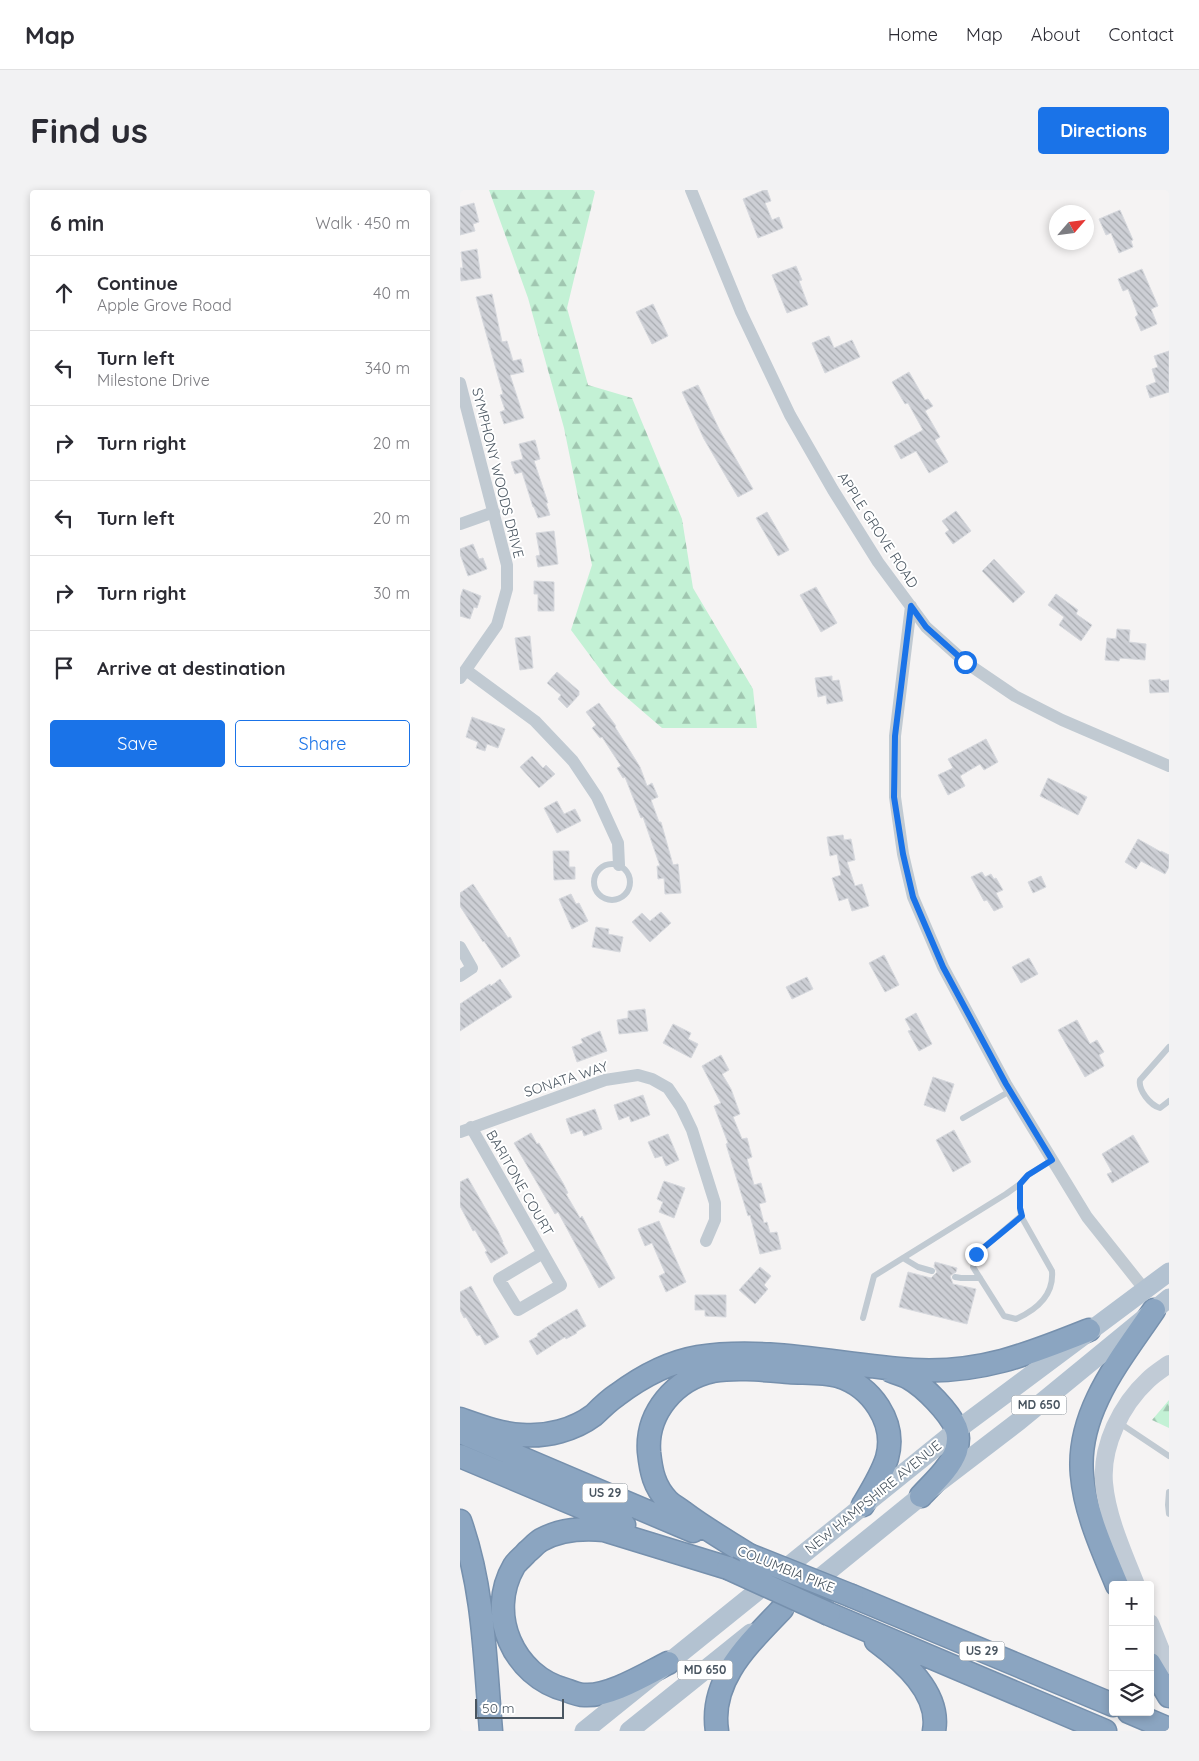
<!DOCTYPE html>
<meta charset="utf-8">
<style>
body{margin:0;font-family:Quicksand,sans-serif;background:#f2f2f3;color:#2b2b33}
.controls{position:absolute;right:15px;bottom:15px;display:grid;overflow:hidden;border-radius:5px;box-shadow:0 2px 8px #0003}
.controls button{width:45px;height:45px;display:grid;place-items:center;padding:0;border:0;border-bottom:1px solid #e1e1e2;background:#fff;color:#2b2b33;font:25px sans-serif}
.compass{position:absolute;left:589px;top:15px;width:45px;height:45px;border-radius:50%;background:#fff;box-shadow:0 2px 8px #0003;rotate:62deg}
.scale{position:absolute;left:15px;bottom:12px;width:89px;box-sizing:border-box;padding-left:5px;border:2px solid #4a5661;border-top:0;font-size:14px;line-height:18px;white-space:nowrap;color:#4a5661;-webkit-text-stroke:4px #fff;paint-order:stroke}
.stop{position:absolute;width:15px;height:15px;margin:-11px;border:4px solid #1a73e8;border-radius:50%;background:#fff}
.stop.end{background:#1a73e8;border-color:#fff;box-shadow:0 1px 5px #0008}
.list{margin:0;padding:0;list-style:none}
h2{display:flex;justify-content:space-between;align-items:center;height:65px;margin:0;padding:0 20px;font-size:21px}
h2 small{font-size:16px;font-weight:400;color:#7c7c81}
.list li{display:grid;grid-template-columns:32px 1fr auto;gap:15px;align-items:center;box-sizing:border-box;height:75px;padding:0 20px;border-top:1px solid #e1e1e2}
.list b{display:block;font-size:19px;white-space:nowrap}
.list p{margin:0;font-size:16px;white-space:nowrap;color:#7c7c81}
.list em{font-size:16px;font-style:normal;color:#7c7c81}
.actions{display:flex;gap:10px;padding:15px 20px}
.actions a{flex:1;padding:11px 0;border:1px solid #1a73e8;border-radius:5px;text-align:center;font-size:18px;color:#1a73e8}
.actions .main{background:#1a73e8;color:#fff}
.icon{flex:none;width:28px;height:28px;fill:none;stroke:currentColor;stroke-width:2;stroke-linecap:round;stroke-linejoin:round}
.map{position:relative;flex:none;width:709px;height:1541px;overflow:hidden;border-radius:5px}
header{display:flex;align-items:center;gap:30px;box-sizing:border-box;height:70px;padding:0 25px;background:#fff;border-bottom:1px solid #e1e1e2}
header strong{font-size:24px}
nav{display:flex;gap:28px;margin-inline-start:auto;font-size:18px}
.intro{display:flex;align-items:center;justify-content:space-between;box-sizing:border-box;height:120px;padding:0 30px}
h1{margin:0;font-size:35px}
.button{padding:12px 22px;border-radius:5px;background:#1a73e8;color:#fff;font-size:18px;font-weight:700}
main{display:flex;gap:30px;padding:0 30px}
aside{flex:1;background:#fff;border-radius:5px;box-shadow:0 2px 8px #0003}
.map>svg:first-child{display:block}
.forest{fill:url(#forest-firs)}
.building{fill:url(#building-back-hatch);stroke:#d7d9de}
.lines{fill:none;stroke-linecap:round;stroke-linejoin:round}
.highway-casing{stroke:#7690ad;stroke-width:25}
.lane{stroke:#c1cad2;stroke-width:6}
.street{stroke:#c1cad2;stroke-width:12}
.secondary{stroke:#c1cbd6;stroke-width:18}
.primary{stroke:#b3c2d1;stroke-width:19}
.highway{stroke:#8ba5c1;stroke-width:22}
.highway-bridge-casing{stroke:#7690ad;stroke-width:25;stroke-linecap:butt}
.highway-bridge{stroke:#8ba5c1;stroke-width:22}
.route{stroke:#1a73e8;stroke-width:6}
.labels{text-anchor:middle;stroke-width:4;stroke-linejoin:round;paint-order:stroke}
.shield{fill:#fff;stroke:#808990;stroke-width:1}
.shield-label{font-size:12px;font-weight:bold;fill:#4a5661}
.street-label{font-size:14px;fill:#4a5661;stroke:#fff}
</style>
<header>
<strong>Map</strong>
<nav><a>Home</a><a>Map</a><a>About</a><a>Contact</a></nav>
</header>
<div class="intro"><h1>Find us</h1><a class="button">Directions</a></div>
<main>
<aside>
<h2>6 min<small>Walk · 450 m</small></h2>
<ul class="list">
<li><svg class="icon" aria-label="ahead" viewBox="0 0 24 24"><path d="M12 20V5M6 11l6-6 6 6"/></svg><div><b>Continue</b><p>Apple Grove Road</p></div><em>40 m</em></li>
<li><svg class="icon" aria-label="left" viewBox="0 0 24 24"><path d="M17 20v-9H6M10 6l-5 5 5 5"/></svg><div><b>Turn left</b><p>Milestone Drive</p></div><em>340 m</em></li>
<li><svg class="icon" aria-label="right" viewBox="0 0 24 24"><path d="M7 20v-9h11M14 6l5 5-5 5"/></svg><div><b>Turn right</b></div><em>20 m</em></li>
<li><svg class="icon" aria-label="left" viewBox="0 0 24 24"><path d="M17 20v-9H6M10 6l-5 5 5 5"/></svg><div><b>Turn left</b></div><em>20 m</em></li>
<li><svg class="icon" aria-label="right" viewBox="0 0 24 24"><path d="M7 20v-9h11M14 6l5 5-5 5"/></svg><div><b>Turn right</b></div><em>30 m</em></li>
<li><svg class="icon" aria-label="arrive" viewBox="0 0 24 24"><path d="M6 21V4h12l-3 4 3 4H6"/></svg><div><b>Arrive at destination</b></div></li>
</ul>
<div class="actions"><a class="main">Save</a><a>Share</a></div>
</aside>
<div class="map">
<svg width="709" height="1541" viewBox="0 0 709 1541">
<defs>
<pattern id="forest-firs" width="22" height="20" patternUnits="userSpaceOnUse" patternTransform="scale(1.25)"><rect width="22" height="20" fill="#c3f1d5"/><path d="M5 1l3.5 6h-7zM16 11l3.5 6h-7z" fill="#a0c6b0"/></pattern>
<pattern id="building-back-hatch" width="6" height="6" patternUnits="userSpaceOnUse" patternTransform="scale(1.25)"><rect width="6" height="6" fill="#cdcfd5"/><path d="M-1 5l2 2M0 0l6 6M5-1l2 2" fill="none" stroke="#a8abb0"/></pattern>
</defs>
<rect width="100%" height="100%" fill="#f5f3f3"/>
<path class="forest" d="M29 0H133L135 2 107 118 128 195 172 208 222 329 233 398 293 499 297 538H202L151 494 111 440 132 375 104 238 68 108Z
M709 1210V1238L692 1230Z"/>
<path class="building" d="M304 0H307L311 11 305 13 312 30 319 27 323 38 298 48 283 9Z
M14 13 19 32 13 34 15 41 0 45V17Z
M660 20 673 50 671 51 673 57 659 63 651 43 646 45 639 29Z
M17 59 21 88 1 91 0 78H3L1 62Z
M336 76 342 90 339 91 348 115 327 123 312 85Z
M682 79 698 116 691 119 697 134 681 141 675 127 678 125 668 99 663 101 658 89Z
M32 104 42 152 47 151 53 171 61 169 64 182 50 185 64 228 44 234 40 222 45 220 40 205 43 204 16 107Z
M193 114 208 146 192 154 176 122Z
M369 146 374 158 392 150 400 167 365 183 352 153Z
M709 161V202L690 208 686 196 696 192 692 179 698 177 694 166Z
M449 182 465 210 468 209 473 216 465 221 480 247 475 250 488 272 469 283 456 261 441 269 434 256 463 240 448 213 445 214 432 192Z
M238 195 260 241 293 299 278 307 244 249 222 202Z
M75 250 80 269 74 271 88 313H86L90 325 78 328 74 317H73L62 282 55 284 51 272 63 269 59 254Z
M496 321 511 341 493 354 485 343 489 340 482 331Z
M307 322 329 360 318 366 296 328Z
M94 341 98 374 78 377 76 366 80 365 76 343Z
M13 354 19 369 23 368 27 379 8 386 0 364V359Z
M534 369 565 402 553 413 522 381Z
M74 391 94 392V421H78V404H74Z
M356 397 377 433 361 442 340 405Z
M3 399 21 406 17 418 14 417 10 429 0 426V408Z
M596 404 618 420 616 424 632 435 621 451 599 435 604 427 588 415Z
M657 439 670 440 669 452 686 454 685 470 660 468 659 471 645 470 647 448 656 449Z
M70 446 73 478 60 480 55 448Z
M97 482 119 501V505L107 518 98 509 101 505 87 493Z
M372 486V491L379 490 383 511 367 514 366 505 358 507 355 488Z
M700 489 701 491 709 490V502L690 503 689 490Z
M139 513 156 536 155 537 180 577 187 596 192 593 198 607 191 610 199 632H201L213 675 218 674 221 703 205 704 204 688 198 689 197 676H200L183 627 181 628 165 587 163 588 157 578 161 576 142 547 140 548 132 538 136 535 126 522Z
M12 527 45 539 38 558 27 554 25 561 16 558 18 552 6 547Z
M526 549 538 572 524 580 520 574 500 586 505 596 488 605 478 585 493 578 488 569Z
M72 566 83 578 86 575 95 584 79 598 60 577Z
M588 588 627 607 618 625 580 606Z
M97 611 104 624 115 619 121 631 97 643 84 618Z
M383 645 384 650 391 649 395 670 387 672 395 696 402 694 409 716 392 721 388 708 379 711 372 688 381 685 377 664 370 666 367 647Z
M678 649 701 662V661L709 665V677L705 684 681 671 676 679 665 672Z
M93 661H109V677H115V689L94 690Z
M522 682 525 687 531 684 534 689 536 688 543 700 536 703 543 717 534 721 527 710 524 711 511 687Z
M581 686 586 697 573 703 568 692Z
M13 694 48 748 50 747 60 766 42 778 24 751 23 752 0 716V703Z
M111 704 116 714 119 713 128 731 112 739 99 709Z
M201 722 211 733 190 752 172 732 182 723 190 731Z
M136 737 149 739 148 744 163 747 160 762 132 757Z
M424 765 439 795 425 802 409 773Z
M569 768 578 784 561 793 552 777Z
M347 787 353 799 332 809 326 797Z
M40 789 52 807 0 841V814L30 794 31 796Z
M185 819 188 841 159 844 157 830 168 828V821Z
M456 823 472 854 459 861 448 841 451 840 445 829Z
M617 830 630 854 637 850 644 862 639 865 644 876 625 887 598 840Z
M213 834 231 843 228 849 238 854 231 868 203 853Z
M140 841 147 861 117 872 112 857 123 853 121 849Z
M261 865 269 880 262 884 271 899 280 924 273 927 282 949 287 948 292 967 287 969 294 995 301 993 306 1012 299 1014 304 1033 307 1032 310 1043 317 1042 321 1059 300 1064 290 1025 288 1026 266 954 268 953 254 916 261 913 242 876Z
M473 887 494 894 485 922 464 915Z
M183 905 190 925 171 932 169 926 159 930 154 915Z
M135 919 142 939 124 946 122 940 111 944 106 929Z
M494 940 511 972 493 982 476 950Z
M71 943 77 954 79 953 103 993 108 1003 106 1004 120 1028 122 1026 155 1088 139 1098 98 1022 95 1024 54 953Z
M208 944 219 970 206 976 202 966 195 968 188 952Z
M673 945 689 972 652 993 647 984 652 982 642 964Z
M8 988 38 1041 43 1052H42L48 1063 31 1073 25 1062 27 1061 15 1040 13 1041 0 1016V992Z
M204 991 225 998 214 1028 199 1022 203 1012 197 1009Z
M199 1031 226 1092 206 1102 199 1086 205 1083 192 1053 185 1056 178 1039Z
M475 1072 497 1078 496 1082 490 1086 493 1094 516 1099 507 1134 439 1117 448 1082 471 1088 477 1082 474 1076Z
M300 1077 311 1086 304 1095 308 1099 295 1114 279 1100Z
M11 1096 39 1147 25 1155 20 1145 17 1146 6 1127 4 1128 0 1120V1102Z
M235 1105H266V1127L245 1126V1120H235Z
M117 1119 126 1136 116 1142 117 1143 106 1149 105 1147 77 1165 69 1151 78 1146 77 1144 85 1138Z"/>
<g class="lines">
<defs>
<path id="highway" d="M431 1181C437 1183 444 1185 449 1188 465 1197 489 1222 496 1238 499 1245 498 1254 496 1261 490 1278 473 1293 461 1306
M0 1229C20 1236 41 1244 62 1245 87 1247 114 1240 134 1225 141 1218 148 1211 157 1205 181 1187 209 1172 238 1167 311 1156 382 1176 453 1180 520 1184 569 1164 629 1140
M5 1244 233 1341
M0 1266 164 1335
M0 1331C24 1398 25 1471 31 1541
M289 1365C267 1351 244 1338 223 1322 218 1318 212 1315 208 1311 194 1297 191 1281 189 1262 186 1223 215 1189 253 1181 277 1177 304 1180 329 1182 343 1183 364 1182 378 1186 411 1196 437 1232 427 1268 422 1284 412 1300 403 1315
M657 1395C643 1361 625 1322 622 1285 616 1222 661 1169 694 1120
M392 1406 653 1515
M369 1424 645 1541
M416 1451C443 1471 481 1503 474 1541
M208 1473C186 1484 149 1507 124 1505 118 1505 111 1502 106 1500 53 1486 26 1424 54 1376 57 1371 63 1367 67 1362 72 1358 76 1353 81 1350 101 1339 122 1338 144 1340L268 1378
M690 1474 709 1506
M669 1522 709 1539
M257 1541C249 1489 290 1453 322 1419"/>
</defs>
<use href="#highway" class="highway-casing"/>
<path class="lane" d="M134 692a18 18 0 1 1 36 0a18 18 0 1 1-36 0Z
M709 857 680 890C678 900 690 915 700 918L709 911
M503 928 550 901
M561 1026 516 1064 513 1077 544 1126 556 1129C576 1120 594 1105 592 1081L561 1026 560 1018V994L568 985 592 970
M443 1068 458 1077 472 1081
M495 1087 501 1088H520
M403 1128 414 1086 546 1004 560 994
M658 1232 709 1266
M709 1324 708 1315 709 1302"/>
<path class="street" d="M231 0 281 122 330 225 373 300 418 372 466 437 505 472 555 506 602 530 709 576
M0 193 47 375V399L37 435 0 488
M0 334 34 322
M451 416 435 546V607L443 664 453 707 483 777 546 894 627 1027 685 1100
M6 480 75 531 113 571 137 607 158 653 159 675
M0 757 12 778 0 786
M11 937 101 1095 58 1120 39 1089 83 1063
M0 942 145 890 178 885 192 889 208 898 221 917 232 940 255 1013V1030L246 1051"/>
<path class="secondary" d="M676 1395C663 1362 647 1327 644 1293 641 1256 661 1215 688 1190 694 1184 702 1179 709 1174
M690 1433 702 1463 709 1475"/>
<path class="primary" d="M324 1417 461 1306 559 1231 709 1108
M124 1541 497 1240 709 1082
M169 1541 291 1443"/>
<use href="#highway" class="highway"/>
<defs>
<path id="highway-bridge" d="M289 1365 392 1406
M268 1378 369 1424"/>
</defs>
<use href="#highway-bridge" class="highway-bridge-casing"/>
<use href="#highway-bridge" class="highway-bridge"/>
</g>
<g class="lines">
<path class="route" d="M505 472 466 437 451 416 435 546 434 607 443 664 453 707 483 777 546 894 592 970 568 985 560 994V1018L562 1026 516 1064"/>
</g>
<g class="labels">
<g class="shield">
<rect x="551.5" y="1205.5" width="55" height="19" rx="4"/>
<rect x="122.5" y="1293.5" width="45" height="19" rx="4"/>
<rect x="499.5" y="1451.5" width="45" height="19" rx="4"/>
<rect x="217.5" y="1470.5" width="55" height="19" rx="4"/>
</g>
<g class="shield-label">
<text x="579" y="1219">MD 650</text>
<text x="145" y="1307">US 29</text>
<text x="522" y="1465">US 29</text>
<text x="245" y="1484">MD 650</text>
</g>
<g class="street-label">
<text transform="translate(38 283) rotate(76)" y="5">SYMPHONY WOODS DRIVE</text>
<text transform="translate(418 340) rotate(57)" y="5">APPLE GROVE ROAD</text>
<text transform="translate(106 889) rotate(-18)" y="5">SONATA WAY</text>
<text transform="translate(60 993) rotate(60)" y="5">BARITONE COURT</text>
<text transform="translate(413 1307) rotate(-39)" y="5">NEW HAMPSHIRE AVENUE</text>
<text transform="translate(326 1379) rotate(22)" y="5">COLUMBIA PIKE</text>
</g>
</g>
</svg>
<div class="controls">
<button>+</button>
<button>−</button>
<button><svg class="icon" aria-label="layers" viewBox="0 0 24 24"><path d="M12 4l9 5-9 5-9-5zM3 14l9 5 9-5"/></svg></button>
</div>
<svg class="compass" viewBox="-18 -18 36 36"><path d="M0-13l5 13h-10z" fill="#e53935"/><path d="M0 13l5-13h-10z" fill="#7c7c81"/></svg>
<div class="scale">50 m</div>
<div class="stop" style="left:505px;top:472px"></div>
<div class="stop end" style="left:516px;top:1064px"></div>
</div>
</main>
